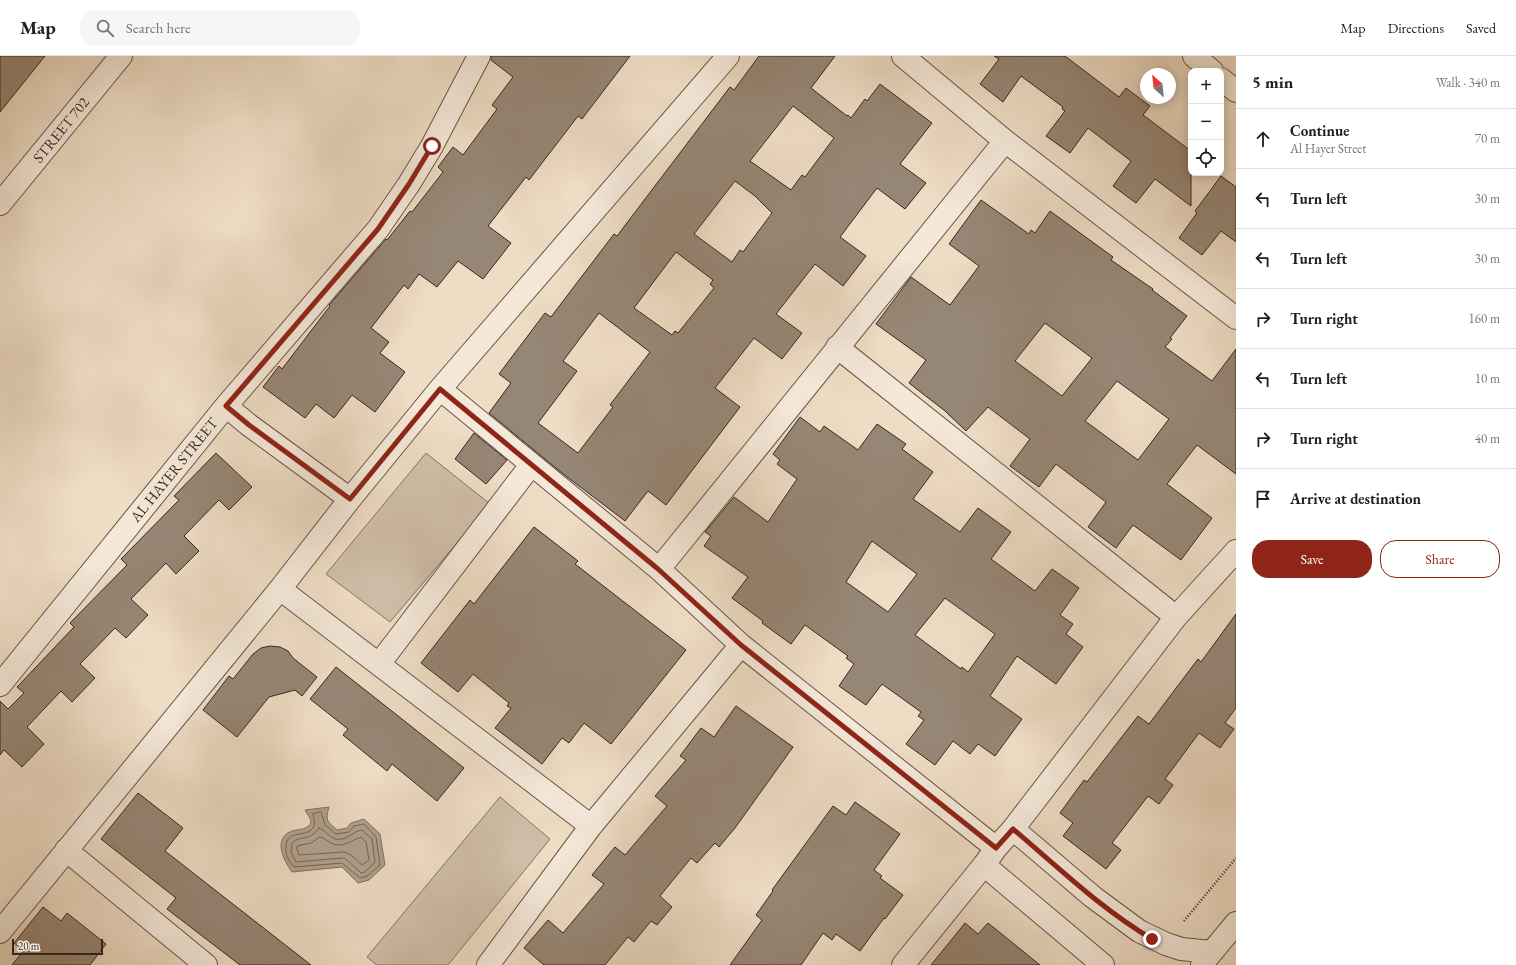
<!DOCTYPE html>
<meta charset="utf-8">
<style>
body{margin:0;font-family:"EB Garamond",serif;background:#f6f6f6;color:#202124}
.controls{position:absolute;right:12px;top:12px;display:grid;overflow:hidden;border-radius:8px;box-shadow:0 2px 10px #0003}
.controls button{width:36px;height:36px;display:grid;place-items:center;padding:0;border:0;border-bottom:1px solid #e0e0e0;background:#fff;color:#202124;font:20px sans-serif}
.compass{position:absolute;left:1140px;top:12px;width:36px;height:36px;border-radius:50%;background:#fff;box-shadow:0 2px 10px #0003;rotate:333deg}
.scale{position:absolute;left:12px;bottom:10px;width:91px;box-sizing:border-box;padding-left:4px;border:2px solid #37291f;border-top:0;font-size:11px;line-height:14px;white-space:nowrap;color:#37291f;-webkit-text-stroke:3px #f4e8d9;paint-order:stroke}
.stop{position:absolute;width:12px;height:12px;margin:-9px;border:3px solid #8f2418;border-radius:50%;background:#fff}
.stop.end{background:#8f2418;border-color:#fff;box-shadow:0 1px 4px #0008}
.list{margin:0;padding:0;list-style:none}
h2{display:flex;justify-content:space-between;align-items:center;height:52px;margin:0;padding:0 16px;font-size:17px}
h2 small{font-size:13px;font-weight:400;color:#757577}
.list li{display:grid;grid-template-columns:26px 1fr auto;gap:12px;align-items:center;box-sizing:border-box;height:60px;padding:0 16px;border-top:1px solid #e0e0e0}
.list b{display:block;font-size:15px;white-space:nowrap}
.list p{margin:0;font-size:13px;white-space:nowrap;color:#757577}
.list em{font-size:13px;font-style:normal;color:#757577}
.actions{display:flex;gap:8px;padding:12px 16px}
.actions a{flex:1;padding:9px 0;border:1px solid #8f2418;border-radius:16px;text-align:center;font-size:14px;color:#8f2418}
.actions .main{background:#8f2418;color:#fff}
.icon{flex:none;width:22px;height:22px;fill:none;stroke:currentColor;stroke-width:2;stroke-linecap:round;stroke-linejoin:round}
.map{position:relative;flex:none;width:1236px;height:909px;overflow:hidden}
header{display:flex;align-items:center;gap:24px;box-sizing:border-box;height:56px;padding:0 20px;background:#fff;border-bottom:1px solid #e0e0e0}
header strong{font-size:19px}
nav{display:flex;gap:22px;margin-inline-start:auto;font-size:14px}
.search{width:280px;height:36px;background:#f6f6f6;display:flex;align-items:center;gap:10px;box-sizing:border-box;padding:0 14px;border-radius:16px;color:#757577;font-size:15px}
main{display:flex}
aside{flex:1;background:#fff}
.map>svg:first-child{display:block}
.green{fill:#cfbea8;stroke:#837464}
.water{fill:#b09f8c;stroke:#807060}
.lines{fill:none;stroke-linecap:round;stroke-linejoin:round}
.shore{stroke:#746456;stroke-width:1}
.building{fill:#968675;stroke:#37291f;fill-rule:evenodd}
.street-casing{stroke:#655648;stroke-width:24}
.path{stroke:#37291f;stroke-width:2.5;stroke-dasharray:1 2;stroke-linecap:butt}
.street{stroke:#f4e8d9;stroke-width:22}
.route{stroke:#8f2418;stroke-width:5}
.labels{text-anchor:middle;stroke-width:3.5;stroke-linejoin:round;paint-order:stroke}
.street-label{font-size:15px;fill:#37291f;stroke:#f4e8d9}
</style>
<header>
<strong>Map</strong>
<div class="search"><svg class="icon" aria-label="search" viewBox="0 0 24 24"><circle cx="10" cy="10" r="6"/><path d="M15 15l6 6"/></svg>Search here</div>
<nav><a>Map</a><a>Directions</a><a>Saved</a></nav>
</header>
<main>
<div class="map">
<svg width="1236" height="909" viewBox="0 0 1236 909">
<rect width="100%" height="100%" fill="#eedcc4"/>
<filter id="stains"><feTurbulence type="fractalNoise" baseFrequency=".005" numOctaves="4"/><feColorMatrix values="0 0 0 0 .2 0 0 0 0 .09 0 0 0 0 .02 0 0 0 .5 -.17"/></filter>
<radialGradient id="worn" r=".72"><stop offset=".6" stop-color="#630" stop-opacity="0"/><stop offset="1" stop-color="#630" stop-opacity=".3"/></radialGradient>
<path class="green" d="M426 397 490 448 390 566 326 518Z
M500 741 550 783 448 909H377L367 901Z"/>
<path class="water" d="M329 751C325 765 327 765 337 774L347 772 351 767 364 763 380 778 385 809 369 824 358 827 342 811 292 816C284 805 272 782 292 775 299 773 304 774 310 769L311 764 305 754Z"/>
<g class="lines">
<path class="shore" d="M321 756 325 769 336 778 349 776 354 770 364 768 376 781 380 809 367 820 360 822 342 807 294 811C289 805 285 799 286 791 286 772 309 783 314 770 315 766 314 762 313 758Z
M319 772C325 774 329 781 335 783 347 786 354 774 362 774L372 783 375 806 365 816 361 817 347 804 343 802 296 806 291 796 292 787C300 779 309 786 319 772Z
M320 781C324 782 327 785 331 787 342 793 352 784 361 781L366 786 369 804 362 809 351 799 344 796 299 799 297 794V790L311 787Z"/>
</g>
<path class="building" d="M0 0H45L0 56Z
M491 0H630L582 63 578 60 529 124 526 121 488 170 511 187 483 223 458 205 437 231 419 218 408 233 404 229 371 272 389 286 380 297 405 316 375 356 352 339 334 362 316 348 305 362 263 331 279 310 282 313 330 250 329 249 386 183 387 184 410 155 412 156 443 116 438 111 453 91 463 99 497 53 492 49 513 21 491 4Z
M759 0H835L811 32 847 60 848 59 851 62 865 43 867 45 880 28 932 67 900 108 926 127 905 153 877 132 840 181 866 200 843 230 815 208 776 258 802 277 782 303 754 282 715 332 740 351 666 449 648 435 625 465 562 417 489 357 511 327 499 318 545 257 551 261 614 178 617 180 730 31 734 34ZM793 50 834 82 805 121 802 119 791 134 750 105ZM735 125 755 140 772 157 743 196 740 194 732 206 694 178ZM676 196 713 224 710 228 714 232 678 277 675 275 672 279 634 252ZM599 257 650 296 610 349 613 351 578 397 538 367 577 315 563 305Z
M994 0H1065L1119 41 1126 32 1150 50 1143 59 1191 95V150L1155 123 1136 147 1113 130 1131 105 1088 72 1070 97 1046 80 1065 55 1062 53 1063 51 1021 20 1003 46 980 28 999 3Z
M1221 120 1236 131V186L1221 175 1202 199 1179 182 1197 157 1195 155Z
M981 144 1029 178 1031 174 1035 177 1050 155 1113 201 1111 204 1153 233 1152 234 1187 260 1170 282 1172 283 1165 291 1212 325 1236 293V418L1197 389 1167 428 1212 462 1181 504 1133 469 1116 492 1088 471 1106 446 1056 408 1039 431 1010 410 1030 383 988 351 966 375 945 355 909 327 926 304 876 268 911 221 950 249 979 210 949 188ZM1045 267 1092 302 1062 340 1015 305ZM1117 325 1169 363 1138 404 1085 365Z
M800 361 820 376 824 370 858 394 877 368 906 388 902 393 933 416 913 443 960 476 978 452 1011 476 991 503 1035 535 1052 513 1079 532 1060 559 1073 568 1066 578 1083 591 1056 628 1017 600 990 640 1022 663 995 700 978 688 970 698 953 685 935 709 906 688 924 664 918 660 921 656 882 628 866 649 839 630 854 608 846 602 848 600 805 569 791 588 762 567 763 565 732 542 748 521 704 490 711 480 705 476 734 441 768 466 797 423 777 408 780 404 773 398ZM872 485 917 518 888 556 846 526ZM945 542 995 578 968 616 962 611 961 613 915 579Z
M474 377 507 404 486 428 455 403Z
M216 397 252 431 229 454 219 444 184 480 199 495 176 518 166 507 131 543 148 559 126 582 115 572 80 608 95 622 72 646 61 635 27 671 44 688 22 711 4 694 0 699V645L8 653 24 637 17 631 74 571 70 567 127 509 121 503 179 444 174 440Z
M534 471 578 505 575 508 686 594 611 688 584 667 569 687 562 682 542 708 495 672 511 652 507 650 509 647 473 618 458 636 421 607 470 544 474 548Z
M1236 558V652L1225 667 1234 673 1220 692 1199 677 1165 723 1173 729 1159 748 1148 740 1112 787 1121 794 1106 813 1063 780 1073 767 1060 757 1084 724 1087 726 1138 660 1149 668 1198 603 1201 606Z
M270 590 280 591 288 595 293 602 317 621 302 640 295 634 269 641 237 681 203 654 229 620 233 623 253 598 261 592Z
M336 611 464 712 437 745 392 708 387 715 343 679 348 673 310 643Z
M736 650 793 691 735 772 719 791 715 787 697 807 691 802 660 840 672 851 657 869 651 865 634 886 628 881 605 909H544L524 892 548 864 563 877 604 828 592 819 615 791 625 799 667 750 655 740 686 704 680 700 701 672 714 681Z
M138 737 183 772 165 795 311 909H240L167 853 176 842 101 783Z
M855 746 900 778 874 814 882 820 880 822 903 839 885 863 884 862 860 895 836 878 832 884 823 877 801 909H730L762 864 756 859 773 835 772 834 833 750 846 759Z
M43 851 61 865 67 857 106 888 90 909H12L24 894 14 887Z
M965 867 978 878 988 867 1040 909H931Z"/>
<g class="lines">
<defs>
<path id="street" d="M903 0 1005 85 1236 262
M1194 0 1212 15
M1221 23 1236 35
M0 148 121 0
M837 291 1176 561
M440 333 659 513 741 589
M226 350 249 369 350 443
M659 513 1005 85
M280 533 591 770
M379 608 531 409
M0 629 226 350 378 173 409 128 432 90 479 0
M1013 773 1093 841 1139 875 1166 888 1181 893 1212 896
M66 794 206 909
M984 809 1103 909
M0 876 280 533 350 443 440 333 728 0
M1202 908 1236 867
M488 909 591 770 741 589 996 792
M903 909 984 809 996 792 1013 773 1176 561 1236 495"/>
</defs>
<use href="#street" class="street-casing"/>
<path class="path" d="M1184 865 1236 802"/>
<use href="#street" class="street"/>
</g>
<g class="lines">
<path class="route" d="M432 90 409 128 378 173 226 350 249 369 350 443 440 333 658 513 741 589 996 792 1013 773C1058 811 1101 853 1152 883"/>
</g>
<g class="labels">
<g class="street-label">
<text transform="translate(61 74) rotate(-51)" y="5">STREET 702</text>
<text transform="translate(174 414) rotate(-51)" y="5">AL HAYER STREET</text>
</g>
</g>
<rect width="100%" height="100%" filter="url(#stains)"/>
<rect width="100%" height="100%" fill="url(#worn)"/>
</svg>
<div class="controls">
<button>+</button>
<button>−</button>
<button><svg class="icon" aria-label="locate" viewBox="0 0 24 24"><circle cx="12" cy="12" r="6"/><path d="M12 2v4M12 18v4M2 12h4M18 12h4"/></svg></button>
</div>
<svg class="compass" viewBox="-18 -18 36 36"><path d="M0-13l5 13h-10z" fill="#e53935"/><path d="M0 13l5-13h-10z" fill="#757577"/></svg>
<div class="scale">20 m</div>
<div class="stop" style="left:432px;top:90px"></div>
<div class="stop end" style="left:1152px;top:883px"></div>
</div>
<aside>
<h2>5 min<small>Walk · 340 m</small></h2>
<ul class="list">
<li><svg class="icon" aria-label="ahead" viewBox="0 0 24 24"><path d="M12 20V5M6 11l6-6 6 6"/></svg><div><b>Continue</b><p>Al Hayer Street</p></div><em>70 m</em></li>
<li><svg class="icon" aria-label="left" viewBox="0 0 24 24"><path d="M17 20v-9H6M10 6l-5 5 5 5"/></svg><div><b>Turn left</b></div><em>30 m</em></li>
<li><svg class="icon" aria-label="left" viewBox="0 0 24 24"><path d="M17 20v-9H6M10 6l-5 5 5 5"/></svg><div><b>Turn left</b></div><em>30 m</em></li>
<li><svg class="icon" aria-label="right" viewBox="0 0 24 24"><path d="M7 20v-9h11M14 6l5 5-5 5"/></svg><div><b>Turn right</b></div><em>160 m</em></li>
<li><svg class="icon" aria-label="left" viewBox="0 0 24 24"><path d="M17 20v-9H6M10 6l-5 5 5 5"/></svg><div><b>Turn left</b></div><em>10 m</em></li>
<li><svg class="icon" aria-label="right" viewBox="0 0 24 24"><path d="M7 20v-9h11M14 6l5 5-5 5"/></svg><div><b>Turn right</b></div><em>40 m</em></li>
<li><svg class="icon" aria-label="arrive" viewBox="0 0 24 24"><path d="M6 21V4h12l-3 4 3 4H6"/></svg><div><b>Arrive at destination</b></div></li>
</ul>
<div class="actions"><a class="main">Save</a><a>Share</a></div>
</aside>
</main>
